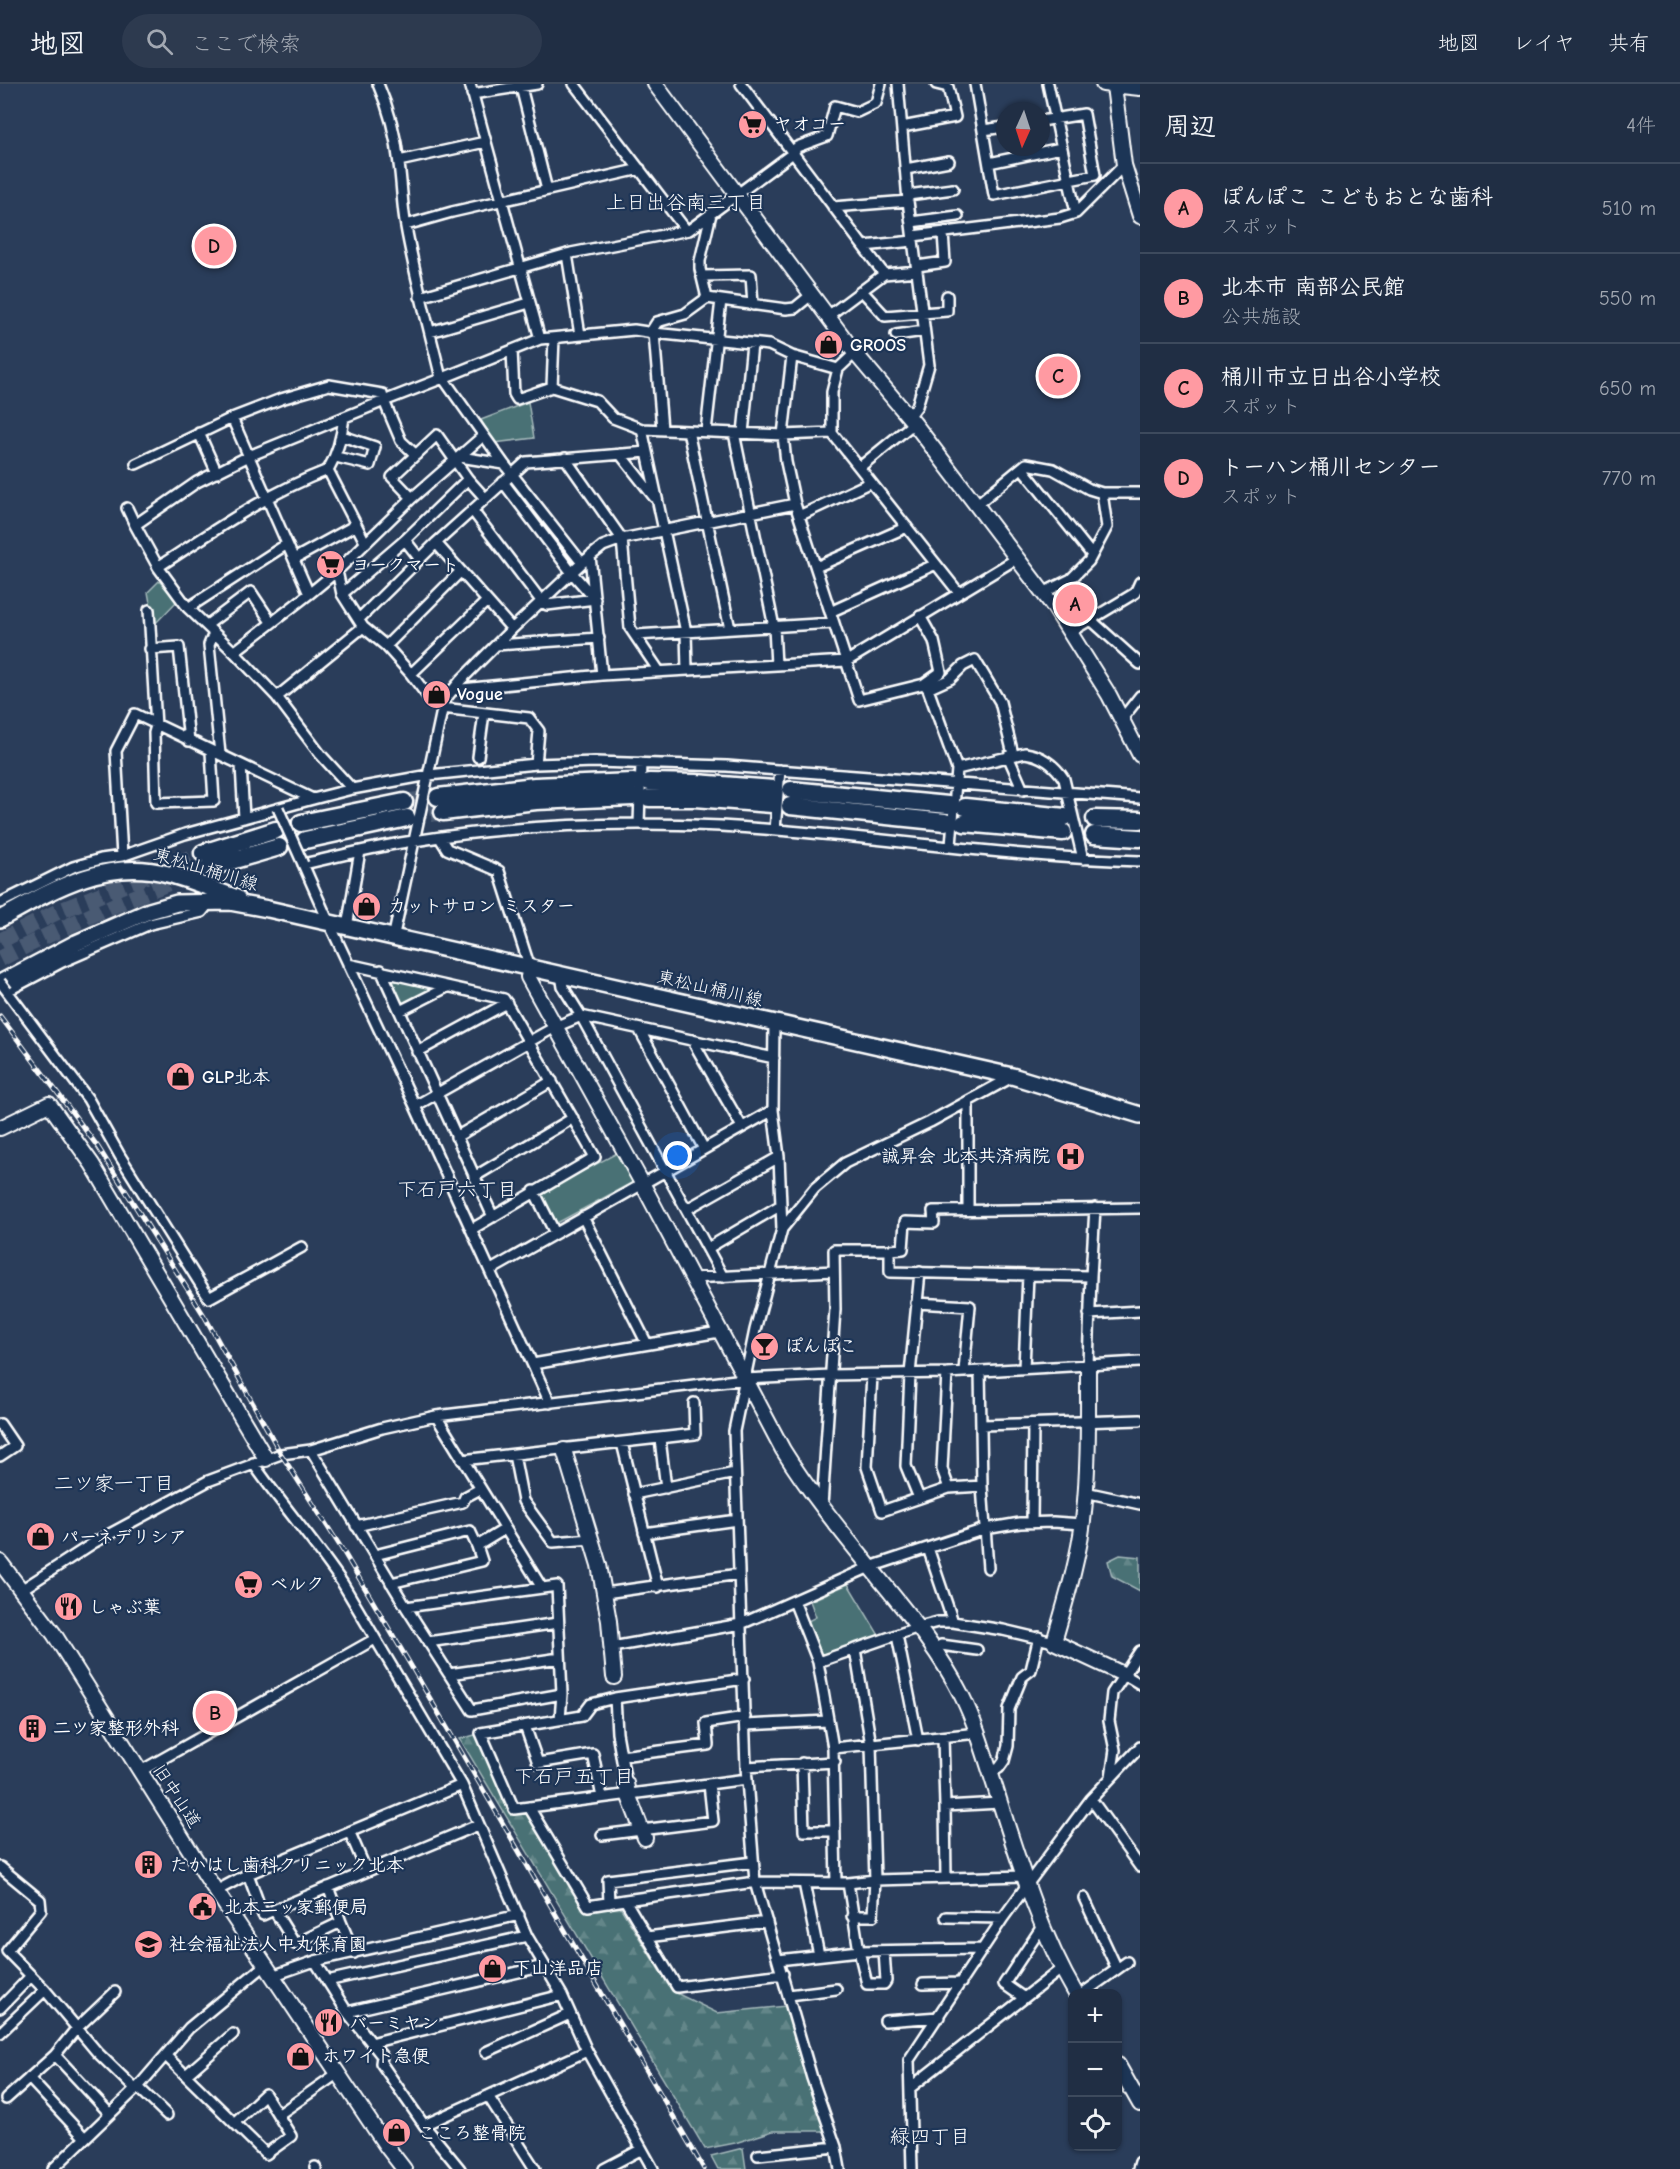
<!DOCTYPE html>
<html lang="ja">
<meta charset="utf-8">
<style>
body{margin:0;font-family:"Comic Neue","Klee One",sans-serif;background:#2d3a4f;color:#f1f3f6}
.controls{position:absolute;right:18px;bottom:18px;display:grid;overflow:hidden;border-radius:12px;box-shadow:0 2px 4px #0004}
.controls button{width:54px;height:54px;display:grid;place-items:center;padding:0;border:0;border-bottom:2px solid #3d4a5d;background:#202e44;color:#f1f3f6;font:30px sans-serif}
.compass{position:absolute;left:996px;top:18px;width:54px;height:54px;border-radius:50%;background:#202e44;box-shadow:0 2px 4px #0004;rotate:183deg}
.you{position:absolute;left:678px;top:1072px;width:21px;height:21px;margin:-15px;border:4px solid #fff;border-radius:50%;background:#1a73e8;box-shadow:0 0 0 9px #1a73e833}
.badge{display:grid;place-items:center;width:39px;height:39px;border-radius:50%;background:#ff9aa2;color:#111;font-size:20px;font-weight:700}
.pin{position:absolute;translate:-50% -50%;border:3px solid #fff;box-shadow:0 2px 6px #0006}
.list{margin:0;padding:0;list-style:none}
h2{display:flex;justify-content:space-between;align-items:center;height:78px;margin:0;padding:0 24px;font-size:26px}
h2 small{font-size:20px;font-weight:400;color:#a2a8b2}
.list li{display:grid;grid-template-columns:39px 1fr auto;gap:18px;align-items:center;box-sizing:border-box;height:90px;padding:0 24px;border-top:2px solid #3d4a5d}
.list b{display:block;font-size:22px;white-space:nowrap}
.list p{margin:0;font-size:20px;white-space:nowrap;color:#a2a8b2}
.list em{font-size:20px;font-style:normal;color:#a2a8b2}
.icon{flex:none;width:33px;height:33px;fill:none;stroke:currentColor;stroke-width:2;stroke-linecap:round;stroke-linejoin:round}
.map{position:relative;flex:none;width:1140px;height:2085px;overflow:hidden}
header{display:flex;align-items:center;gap:36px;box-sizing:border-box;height:84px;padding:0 30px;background:#202e44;border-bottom:2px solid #3d4a5d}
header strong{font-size:28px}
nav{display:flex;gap:33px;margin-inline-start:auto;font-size:21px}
.search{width:420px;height:54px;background:#2d3a4f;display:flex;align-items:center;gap:15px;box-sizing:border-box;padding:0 21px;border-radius:33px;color:#a2a8b2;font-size:22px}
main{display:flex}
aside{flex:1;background:#202e44}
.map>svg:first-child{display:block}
.forest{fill:url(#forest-firs);stroke:#a4b8ba;stroke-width:1.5}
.green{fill:#497174;stroke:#a4b8ba;stroke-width:1.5}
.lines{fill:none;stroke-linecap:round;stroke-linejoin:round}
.highway-tunnel{stroke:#4a5a73;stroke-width:16;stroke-dasharray:16 8;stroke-linecap:butt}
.street-casing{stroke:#fff;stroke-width:14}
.secondary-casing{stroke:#fff;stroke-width:18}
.primary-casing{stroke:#fff;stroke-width:20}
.highway-casing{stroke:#fff;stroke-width:21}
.street{stroke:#1d3557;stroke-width:9}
.secondary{stroke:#1d3557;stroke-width:14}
.primary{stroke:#1d3557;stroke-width:15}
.highway{stroke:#1d3557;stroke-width:16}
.rail-casing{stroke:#fff;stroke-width:5}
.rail{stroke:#1d3557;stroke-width:3;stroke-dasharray:9;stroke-linecap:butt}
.street-bridge-casing{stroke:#fff;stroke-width:14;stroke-linecap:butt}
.street-bridge{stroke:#1d3557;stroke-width:9}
.labels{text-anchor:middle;stroke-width:4.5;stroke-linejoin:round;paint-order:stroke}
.poi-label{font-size:18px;font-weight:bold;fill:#fff;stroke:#1d3557;text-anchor:start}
.street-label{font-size:18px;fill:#fff;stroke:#1d3557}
.neighbourhood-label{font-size:20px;fill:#fff;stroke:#1d3557}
</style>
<header>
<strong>地図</strong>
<div class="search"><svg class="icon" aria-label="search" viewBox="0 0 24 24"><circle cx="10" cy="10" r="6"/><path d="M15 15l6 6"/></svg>ここで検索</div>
<nav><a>地図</a><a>レイヤ</a><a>共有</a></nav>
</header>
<main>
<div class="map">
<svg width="1140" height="2085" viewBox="0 0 1140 2085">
<defs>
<pattern id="forest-firs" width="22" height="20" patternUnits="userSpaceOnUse" patternTransform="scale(1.5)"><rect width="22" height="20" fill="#497174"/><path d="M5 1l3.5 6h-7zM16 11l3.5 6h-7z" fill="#648689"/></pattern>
</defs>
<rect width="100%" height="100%" fill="#2a3d5a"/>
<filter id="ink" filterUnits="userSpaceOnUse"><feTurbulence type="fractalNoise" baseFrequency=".0167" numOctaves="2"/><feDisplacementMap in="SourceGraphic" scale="12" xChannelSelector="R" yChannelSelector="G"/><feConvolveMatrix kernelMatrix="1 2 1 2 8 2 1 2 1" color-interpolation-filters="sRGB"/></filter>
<g filter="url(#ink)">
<path class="forest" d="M1120 1471 1140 1473V1507L1112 1492 1108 1477Z
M479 1650 516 1729 532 1727 588 1826 619 1821 672 1907 717 1929 786 1922 802 1957 826 2047H773L735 2059 705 2065 460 1655Z
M743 2064 746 2085H718L711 2072Z"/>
<path class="green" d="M528 318 534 354 494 359 481 336Z
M159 497 177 517 154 541 148 508Z
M391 893 433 902V906L404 922 400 921 389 895Z
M621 1067 635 1097 557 1139 541 1109Z
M848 1500 880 1553 824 1572 819 1570 806 1538 816 1533 810 1517Z"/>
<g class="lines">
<path class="highway-tunnel" d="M404 718 438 713
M1065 733 1095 735
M407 734 443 728
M0 857 57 828 203 769
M0 875C68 840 136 811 207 784"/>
<defs>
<path id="street" d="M470 0 540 255
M574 0 686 146
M741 0 884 190
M898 0 908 117 929 281 917 322 909 333
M975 0 994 111 1095 91 1084 30 1041 37
M1048 0 1076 129
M521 3 547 106
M472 10 537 0
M902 43 955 33 948 3 936 0
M983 46 1005 43
M399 77 485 58
M989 79 1061 64
M906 85 949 77
M908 111 953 105
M833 123 908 117
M911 138 958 132
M406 141 452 128 640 85
M913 152 1060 134 1076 129 1124 81
M864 162 913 157
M567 170 580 251
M917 182 945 178 943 149
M702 192 751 191 753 221
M862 207 885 232 947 227V212
M420 213 571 169 689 146 793 69 797 63 827 52 835 22 857 28 876 19 881 0
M707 214 700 185V177L711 130
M828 232 884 190 917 187
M430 248 529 219
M650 249 657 238 685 230 707 214 786 225 795 224 811 211
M654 249 769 261 792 272 838 285
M896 251 924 247
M512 266 514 310 517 315 552 303 597 317 613 334 642 345 783 351 832 349
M855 269 838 285 832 308V349L959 509
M792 272 783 351 786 378 795 420 859 616 924 600 928 605 957 685 951 762
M552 303 554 254
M232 334 309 510
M642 345 686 548 687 586
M688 347 730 545
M706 347 721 216
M199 349 217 389
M734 349 774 543 776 581
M743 349 752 260
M620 370 654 413
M336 373 370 381 375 363 342 352
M460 373 504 380 582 479
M565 374 622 455 630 544 659 587
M136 380 232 334 281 315 329 301 382 310 384 317 443 294 440 290C428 241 415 193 406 143 402 122 402 101 399 80 396 52 389 25 378 0
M504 380 443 294 540 255 634 246 654 249 662 345
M860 383 914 339
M1022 384 1092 471
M328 386 365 458
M503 398 572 489 595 515
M412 414 392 393 437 351 468 395 485 414
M976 421 1026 380 1053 385 1089 405 1102 409H1140
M127 424 135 441
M472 426 542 518 547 521 595 515
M799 432 871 398
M405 456 419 474
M436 459 512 545
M590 472 602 591
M294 475 356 441
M158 483C214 447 265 410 328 386 338 369 342 352 344 333
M816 483 907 443
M337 487 342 510 363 543 386 562 411 590 429 614 442 624 529 634 539 647 536 680
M1043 509 1071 495 1089 477 1107 443 1102 409
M342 510 405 456 468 395
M188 524 287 460
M149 526 156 642 154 649 156 719 214 717 211 668
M830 528 936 480
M920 532 934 557 941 588 924 600
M359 535 436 459 526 378 647 368
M1091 536 1140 580
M207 541 251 508 271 538
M1070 548 1135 509 1140 498
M214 549 209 561 220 670
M636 551 834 539
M496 561 599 554
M386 562 460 488
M150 565 179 563 189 657
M234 568 309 510 337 487 412 414 483 352
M411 590 487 517
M928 605 950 595 963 582 975 576 1000 618 1013 670
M452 606 602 591 847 577 1016 475
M277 613 363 543
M1122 635 1140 612
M1008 672 1023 706
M478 673 484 629
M241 681 244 734
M957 685 1025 669C1041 671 1055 681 1064 695L1083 775
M352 705 320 670 277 613 234 568 188 524 158 483 135 441 197 398 249 372 384 317 401 357 416 371
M639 740 641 679
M775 746 780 686
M440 754 447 765 499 787 530 884
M122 772 116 667 135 630 313 715
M210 818 202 828 150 840 62 878 7 907 88 1015 120 1072 209 1214 302 1163
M0 819 73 783 101 775 122 772 185 750 313 715 352 705 429 691 536 680 595 678 727 682 1140 714
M347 843 360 767
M393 855 444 617 460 597 512 545 582 479 603 462 622 455 795 420
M348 880 504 915 595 1073 472 1145
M381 886 493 1133
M561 891 563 903 581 932 774 974
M400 927 447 903
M774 938 773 1026 779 1073 782 1145 755 1246 734 1347 746 1683 755 1798 812 1994 836 2063 840 2085
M639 945 704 1065
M692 956 742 1043
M417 968 507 919
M415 1022 555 943 581 932 723 1193
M456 1053 552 997
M474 1093 573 1034
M534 1107 555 1149
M687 1125 779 1073
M968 1126V1017
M583 1133 647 1260
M782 1145 815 1104 845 1079 930 1038 1012 993
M708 1164 781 1121
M491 1186 773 1026
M1028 1191 1091 1192 1088 1281
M1091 1192 1095 1124
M692 1194 834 1187
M916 1219 970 1222 964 1287
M1089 1230 1140 1227
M533 1280 719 1248
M1024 1284 1028 1191 890 1188V1166L903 1165 905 1138 934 1139 933 1127 1140 1124
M980 1287 982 1402 988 1484
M947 1289 942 1385 949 1404
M872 1291 867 1383 882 1427 949 1404 982 1402
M550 1319 415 1022 329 839 303 780C340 772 377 762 414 757 515 741 618 737 721 742 861 750 1000 773 1140 777
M436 1332 542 1504
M0 1340 15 1362 0 1372
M982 1341 1140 1336
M660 1355 666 1404
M622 1359 658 1503
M311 1366 406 1523 472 1626 562 1610
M514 1371 523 1417 553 1458 592 1455
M462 1376 695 1350 694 1319
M253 1379C281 1420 315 1458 343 1500L462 1701 527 1852 562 1911 587 1967 653 2085
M1085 1408 1140 1420
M634 1410 735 1389
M919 1414 906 1382 910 1290 920 1188
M822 1422 835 1225 834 1166H890
M1032 1439 1033 1340
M356 1442 463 1418 465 1413 480 1405
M644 1449 737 1436
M375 1471 470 1447 477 1462
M391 1499 482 1477 477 1462 505 1445
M21 1506 95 1458 208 1397 281 1370 311 1366 382 1344 436 1332 744 1295 830 1291 947 1289 1140 1278
M605 1509 739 1490
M794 1517 818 1578 833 1664 836 1799
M406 1523 557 1502 562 1610 560 1635
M953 1538 1003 1546 1054 1558
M897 1551 918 1656
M428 1558 558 1539
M612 1563 741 1540 870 1483 985 1445 1020 1439 1053 1438 1082 1440
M935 1565 941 1561 977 1566
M818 1578 919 1543 938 1538H953L928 1464
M449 1590 560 1574
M1125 1591 1140 1600
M744 1595 615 1614 591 1620 582 1632 481 1649 514 1725 747 1695
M615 1614 617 1649 626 1699
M745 1641 828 1637
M525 1642 538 1679 593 1670 602 1713
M943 1653 945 1722
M833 1664 978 1649
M621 1672 708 1661 706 1639 745 1633
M802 1679 804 1747H833
M746 1683 835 1678
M139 1688 375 1555
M990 1689 999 1684 1004 1677 1008 1662 1009 1625 1022 1593 1031 1586 1039 1553
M1111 1693 1115 1666 1109 1637 1112 1609 1140 1567
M1091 1715 1140 1783
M529 1723 588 1822 625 1816 677 1903 783 1890
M350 1749 366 1786
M602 1751 713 1737 709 1700
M0 1783 40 1816 41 1826 7 1867 45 1906 97 1968 136 2006
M248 1790 263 1831 274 1826
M946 1794 945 1722 1000 1719
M804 1799 819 1871
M848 1799 859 1867 867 1900H884L886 1897 884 1867
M328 1803 341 1838 295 1860 274 1826 478 1741
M216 1807 248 1790 462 1701
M1084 1814 1117 1885
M625 1816 755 1798 848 1799 875 1796 1025 1792
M609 1819 608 1796 753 1778
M852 1832H873L875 1796 871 1661 855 1565
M946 1833 1003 1834
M341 1838 354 1869
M647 1853 767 1838
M778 1876 859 1867 982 1865
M315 1877 519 1831
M272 1892 315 1877 347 1928 382 1972 381 1979 424 2041 460 2085
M327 1897 527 1852
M923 1900 961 1899
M1082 1910 1127 1878
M789 1911 836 1905
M1024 1914 1004 1900 1043 1841
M0 1924 31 1892
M347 1928 544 1882
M885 1937 939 1933
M0 1949 45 1906
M371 1959 562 1911
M486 1968 570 1930
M55 1971 110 2030
M166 1972 266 2070 291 2052 265 2010 235 2038
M186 1991 233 1950
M29 1994 85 2054
M138 2003 167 2031
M910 2004 1061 1885
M488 2012 535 2085
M6 2015 55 1971 76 1945 115 1908
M278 2031 338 1989
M424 2041 587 1967
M758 2071 836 2063
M315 2083 316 2085
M53 2085 138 2003 189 1944 265 1881
M604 2085 642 2065
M912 2085 909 1976 1003 1834 1027 1801 1091 1715 1140 1663
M1138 2085 1140 2078"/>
<path id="secondary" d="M655 0 855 269 914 339 1054 523 1109 611 1140 671
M1103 0 1140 4
M1114 2 1124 81 1140 132
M530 884 528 893 642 1099 783 1366C811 1411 845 1452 878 1493 909 1531 940 1568 962 1612 977 1642 986 1675 996 1706 1018 1775 1039 1847 1076 1910
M0 1044 49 1020 92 1080 266 1375
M1088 1281C1088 1333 1089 1386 1083 1437 1078 1478 1065 1519 1054 1558L1125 1591
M564 1366 599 1481 609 1537 614 1593
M0 1478 54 1550 208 1795 387 2063 404 2085
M626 1699 628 1710 645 1754
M1118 1981 1140 2020"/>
<path id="primary" d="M0 835C52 806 106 773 168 790 191 796 214 806 237 814
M0 899 76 859 149 827 177 819 230 818 268 825 1012 992 1140 1031"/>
<path id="highway" d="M649 698 696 699 774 705
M791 706 948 721
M438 713 535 702 633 698
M649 714H695L772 720
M790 722 945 738
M965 723 1065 733
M443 728 536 717 633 713
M1095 735 1140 736
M301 739 404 718
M964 739 1063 748
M1094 751 1140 754
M305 756 407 734
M203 769 276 746
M207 784 279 763"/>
</defs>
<use href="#street" class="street-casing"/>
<use href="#secondary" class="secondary-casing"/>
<use href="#primary" class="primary-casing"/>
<use href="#highway" class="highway-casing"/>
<use href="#street" class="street"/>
<use href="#secondary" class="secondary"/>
<use href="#primary" class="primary"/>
<use href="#highway" class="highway"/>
<defs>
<path id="rail" d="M0 932 98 1063 205 1233 281 1370 340 1462 407 1575 704 2085"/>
</defs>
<use href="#rail" class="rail-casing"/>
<use href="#rail" class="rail"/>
<defs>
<path id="street-bridge" d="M278 724 303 780
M0 898 7 907"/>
</defs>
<use href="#street-bridge" class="street-bridge-casing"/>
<use href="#street-bridge" class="street-bridge"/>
</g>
</g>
<defs>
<symbol id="supermarket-disc" viewBox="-11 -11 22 22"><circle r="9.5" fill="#ff9aa2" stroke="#1d3557"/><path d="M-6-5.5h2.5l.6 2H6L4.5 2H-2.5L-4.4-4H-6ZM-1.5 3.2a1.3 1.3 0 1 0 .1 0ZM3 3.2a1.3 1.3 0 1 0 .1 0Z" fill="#111"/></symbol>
<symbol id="shop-disc" viewBox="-11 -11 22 22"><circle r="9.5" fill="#ff9aa2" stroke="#1d3557"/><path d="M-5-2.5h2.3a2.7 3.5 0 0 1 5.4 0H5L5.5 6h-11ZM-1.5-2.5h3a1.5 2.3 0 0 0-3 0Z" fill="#111"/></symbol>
<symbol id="hospital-disc" viewBox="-11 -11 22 22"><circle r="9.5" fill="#ff9aa2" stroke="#1d3557"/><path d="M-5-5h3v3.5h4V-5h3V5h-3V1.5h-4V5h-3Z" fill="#111"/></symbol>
<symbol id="bar-disc" viewBox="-11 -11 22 22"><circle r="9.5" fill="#ff9aa2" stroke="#1d3557"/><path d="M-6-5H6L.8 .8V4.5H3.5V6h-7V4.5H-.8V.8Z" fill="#111"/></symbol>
<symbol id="restaurant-disc" viewBox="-11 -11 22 22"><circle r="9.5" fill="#ff9aa2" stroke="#1d3557"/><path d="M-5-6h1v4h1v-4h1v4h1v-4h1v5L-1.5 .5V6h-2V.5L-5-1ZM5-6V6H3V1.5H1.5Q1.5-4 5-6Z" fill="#111"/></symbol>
<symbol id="building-disc" viewBox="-11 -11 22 22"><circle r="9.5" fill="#ff9aa2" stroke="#1d3557"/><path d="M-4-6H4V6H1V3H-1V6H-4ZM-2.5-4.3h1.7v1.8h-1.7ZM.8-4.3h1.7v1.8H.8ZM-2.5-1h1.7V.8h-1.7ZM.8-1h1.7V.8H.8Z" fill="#111"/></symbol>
<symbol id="civic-disc" viewBox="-11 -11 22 22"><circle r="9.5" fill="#ff9aa2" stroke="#1d3557"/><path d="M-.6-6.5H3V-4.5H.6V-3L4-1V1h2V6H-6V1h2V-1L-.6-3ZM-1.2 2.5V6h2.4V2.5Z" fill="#111"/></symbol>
<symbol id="school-disc" viewBox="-11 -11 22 22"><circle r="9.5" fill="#ff9aa2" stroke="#1d3557"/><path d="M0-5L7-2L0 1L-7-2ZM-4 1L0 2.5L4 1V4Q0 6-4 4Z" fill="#111"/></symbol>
</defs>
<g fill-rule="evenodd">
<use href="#supermarket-disc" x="736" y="24" width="33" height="33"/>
<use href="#shop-disc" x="812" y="244" width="33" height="33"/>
<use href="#supermarket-disc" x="314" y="464" width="33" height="33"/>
<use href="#shop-disc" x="420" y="594" width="33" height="33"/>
<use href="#shop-disc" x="350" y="806" width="33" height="33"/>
<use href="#shop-disc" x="164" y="976" width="33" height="33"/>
<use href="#hospital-disc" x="1054" y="1056" width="33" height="33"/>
<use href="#bar-disc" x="748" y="1246" width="33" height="33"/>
<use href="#shop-disc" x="24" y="1436" width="33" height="33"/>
<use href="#supermarket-disc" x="232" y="1484" width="33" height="33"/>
<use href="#restaurant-disc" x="52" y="1506" width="33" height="33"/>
<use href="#building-disc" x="16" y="1628" width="33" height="33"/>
<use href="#building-disc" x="132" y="1764" width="33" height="33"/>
<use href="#civic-disc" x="186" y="1806" width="33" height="33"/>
<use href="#school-disc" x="132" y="1844" width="33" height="33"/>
<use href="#shop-disc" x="476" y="1868" width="33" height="33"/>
<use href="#restaurant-disc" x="312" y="1922" width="33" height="33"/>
<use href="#shop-disc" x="284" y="1956" width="33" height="33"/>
<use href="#shop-disc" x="380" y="2032" width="33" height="33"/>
</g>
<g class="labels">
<g class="poi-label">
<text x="774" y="46">ヤオコー</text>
<text x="850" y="267">GROOS</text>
<text x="352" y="487">ヨークマート</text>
<text x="457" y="616">Vogue</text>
<text x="388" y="828">カットサロン ミスター</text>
<text x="202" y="999">GLP北本</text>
<text x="1050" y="1078" text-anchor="end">誠昇会 北本共済病院</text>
<text x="785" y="1268">ぽんぽこ</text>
<text x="61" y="1459">パーネデリシア</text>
<text x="270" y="1506">ベルク</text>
<text x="89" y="1529">しゃぶ葉</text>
<text x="53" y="1650">二ツ家整形外科</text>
<text x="170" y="1787">たかはし歯科クリニック北本</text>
<text x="224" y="1829">北本二ッ家郵便局</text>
<text x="169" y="1866">社会福祉法人中丸保育園</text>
<text x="513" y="1890">下山洋品店</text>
<text x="349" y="1945">バーミヤン</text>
<text x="322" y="1978">ホワイト急便</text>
<text x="418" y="2055">こころ整骨院</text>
</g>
<g class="street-label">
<text transform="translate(206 785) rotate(17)" y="6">東松山桶川線</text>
<text transform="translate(710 904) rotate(13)" y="6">東松山桶川線</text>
<text transform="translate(177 1712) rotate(57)" y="6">旧中山道</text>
</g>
<g class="neighbourhood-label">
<text x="686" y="125">上日出谷南三丁目</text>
<text x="457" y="1112">下石戸六丁目</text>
<text x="114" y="1406">二ツ家一丁目</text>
<text x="574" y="1699">下石戸五丁目</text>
<text x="930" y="2059">緑四丁目</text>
</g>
</g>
</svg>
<div class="controls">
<button>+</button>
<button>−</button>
<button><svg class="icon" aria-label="locate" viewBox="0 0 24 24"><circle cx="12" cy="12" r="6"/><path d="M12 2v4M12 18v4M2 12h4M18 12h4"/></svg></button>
</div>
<svg class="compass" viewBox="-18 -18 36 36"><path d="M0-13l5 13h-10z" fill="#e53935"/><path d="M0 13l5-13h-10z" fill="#a2a8b2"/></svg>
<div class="you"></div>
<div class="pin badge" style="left:1075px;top:520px">A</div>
<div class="pin badge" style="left:215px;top:1629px">B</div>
<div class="pin badge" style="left:1058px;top:292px">C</div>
<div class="pin badge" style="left:214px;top:162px">D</div>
</div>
<aside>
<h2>周辺<small>4件</small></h2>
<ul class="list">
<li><span class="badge">A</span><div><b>ぽんぽこ こどもおとな歯科</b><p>スポット</p></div><em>510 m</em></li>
<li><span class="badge">B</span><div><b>北本市 南部公民館</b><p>公共施設</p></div><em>550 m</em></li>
<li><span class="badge">C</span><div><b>桶川市立日出谷小学校</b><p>スポット</p></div><em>650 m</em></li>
<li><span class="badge">D</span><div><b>トーハン桶川センター</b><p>スポット</p></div><em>770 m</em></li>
</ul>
</aside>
</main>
